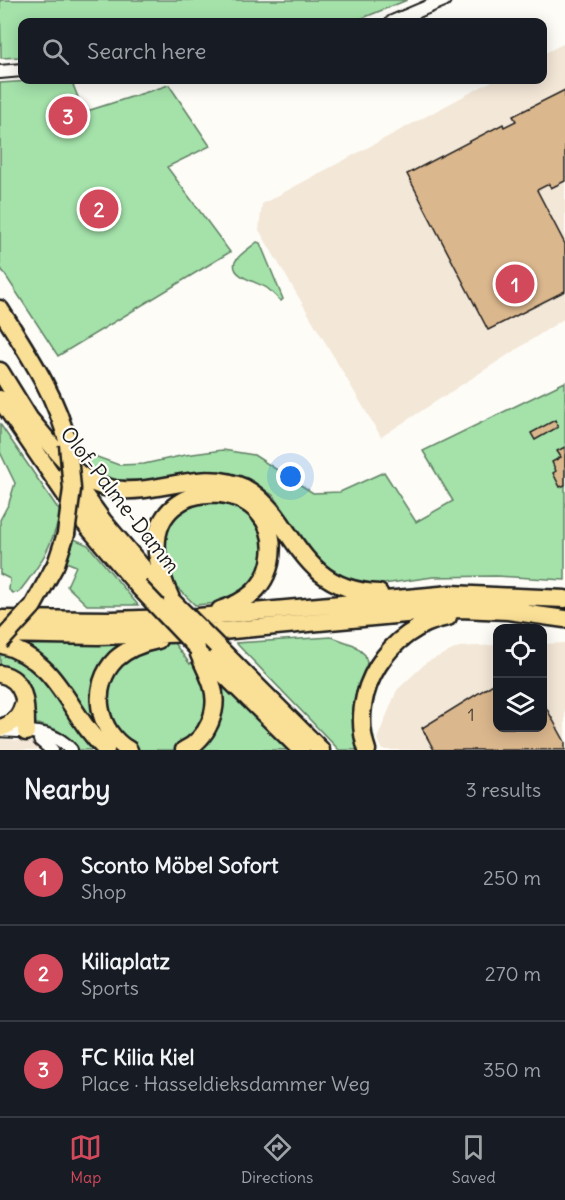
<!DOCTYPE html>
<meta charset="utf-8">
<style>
body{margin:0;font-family:Delius,sans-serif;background:#20242c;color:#f1f3f6}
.controls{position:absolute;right:18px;bottom:18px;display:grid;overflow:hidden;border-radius:12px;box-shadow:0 3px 15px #0003}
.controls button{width:54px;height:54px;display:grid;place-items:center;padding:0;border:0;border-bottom:2px solid #363941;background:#171b24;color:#f1f3f6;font:30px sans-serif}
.you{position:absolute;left:291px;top:477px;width:21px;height:21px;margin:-15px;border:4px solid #fff;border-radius:50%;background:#1a73e8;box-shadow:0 0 0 9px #1a73e833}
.badge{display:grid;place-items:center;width:39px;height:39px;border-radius:50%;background:#d1495b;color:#fff;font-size:20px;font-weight:700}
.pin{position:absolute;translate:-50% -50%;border:3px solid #fff;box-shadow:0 2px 6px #0006}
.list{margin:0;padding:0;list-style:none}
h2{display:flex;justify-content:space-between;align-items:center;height:78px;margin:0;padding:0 24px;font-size:26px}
h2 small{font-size:20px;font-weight:400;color:#9ea1a6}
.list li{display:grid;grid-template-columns:39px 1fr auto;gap:18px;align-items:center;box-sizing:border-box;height:96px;padding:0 24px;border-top:2px solid #363941}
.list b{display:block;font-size:22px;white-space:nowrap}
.list p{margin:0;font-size:20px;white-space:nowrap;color:#9ea1a6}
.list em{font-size:20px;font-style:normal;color:#9ea1a6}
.icon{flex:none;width:33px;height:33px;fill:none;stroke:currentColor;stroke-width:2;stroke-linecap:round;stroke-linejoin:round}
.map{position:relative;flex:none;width:565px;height:750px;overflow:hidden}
.search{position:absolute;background:#171b24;box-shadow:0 3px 15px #0003;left:18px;right:18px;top:18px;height:66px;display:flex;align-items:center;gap:15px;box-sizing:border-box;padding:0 21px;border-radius:12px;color:#9ea1a6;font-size:22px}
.sheet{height:366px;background:#171b24}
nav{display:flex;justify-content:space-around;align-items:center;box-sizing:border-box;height:84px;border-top:2px solid #363941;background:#171b24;font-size:16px;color:#9ea1a6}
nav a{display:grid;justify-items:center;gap:3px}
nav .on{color:#d1495b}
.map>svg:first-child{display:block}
.built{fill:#f3e7d7}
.green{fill:#a4e2aa;stroke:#607f63;stroke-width:1.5}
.building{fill:#dbb78d;stroke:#1c1c1c;stroke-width:1.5}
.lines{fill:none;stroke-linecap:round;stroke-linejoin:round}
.secondary-casing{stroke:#1c1c1c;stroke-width:16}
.highway-casing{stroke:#1c1c1c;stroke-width:21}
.secondary{stroke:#fdfcf7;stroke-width:12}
.highway{stroke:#fadf96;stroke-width:16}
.highway-bridge-casing{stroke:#1c1c1c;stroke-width:21;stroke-linecap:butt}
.highway-bridge{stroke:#fadf96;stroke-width:16}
.labels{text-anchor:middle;stroke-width:4.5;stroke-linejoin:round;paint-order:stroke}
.number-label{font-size:18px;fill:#4c4338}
.street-label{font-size:21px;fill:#1c1c1c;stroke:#fdfcf7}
</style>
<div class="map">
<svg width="565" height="750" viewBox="0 0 565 750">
<rect width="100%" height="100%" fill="#fdfcf7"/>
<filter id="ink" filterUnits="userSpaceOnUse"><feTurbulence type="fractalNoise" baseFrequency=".0167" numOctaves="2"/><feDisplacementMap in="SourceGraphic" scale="12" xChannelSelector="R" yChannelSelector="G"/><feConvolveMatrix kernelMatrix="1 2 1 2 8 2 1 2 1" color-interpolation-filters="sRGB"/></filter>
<g filter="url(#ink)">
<path class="built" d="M565 43V318L381 437 259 230 262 204 494 80H542L543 54Z
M565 643V750H382L377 739 397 690 427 662 459 647 497 645 498 728H542L543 644Z
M0 739 40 742 55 750H0Z"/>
<path class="green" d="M0 0H407L353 22H22V57L1 58Z
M46 80H71L84 112 169 85 210 146 167 167 230 252 58 356 0 267V83Z
M257 242 260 243 283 299 281 301C276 297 272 292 267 288 258 282 230 277 235 262 238 255 251 247 257 242Z
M565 382V580L496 576 433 577 383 584H359L335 573 313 552 274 496 247 478 222 472 188 474 144 480H118L88 470 89 454 119 465 144 464 185 455 223 450 254 455 313 493 340 492 384 472 416 522 453 501 423 451Z
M0 424 61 513C50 549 42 563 19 592L13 593 9 590 10 579 0 574V520L9 503 15 483 0 452Z
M203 497 246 507 265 533V565L246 593 219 603 195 605 170 580 161 541 174 514Z
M74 539 88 545 138 605H87L67 586 76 566 66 562Z
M332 637 354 645 365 655 367 663 357 694 354 721 361 750H339L236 643Z
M125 643 99 680 121 750H111L22 645Z
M167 643H174L190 664 193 661 209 689 204 725 176 750H137L126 744 103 703 119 662 154 645Z
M6 652 38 671 98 750H77L70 741 55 729 34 723C32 699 31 668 0 666V654Z
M213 675 292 750H191L202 741Z"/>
<path class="building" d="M565 90V181L551 188 549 184 537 190 565 244V291L488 330 407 174 503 124 504 127 516 121 513 116Z
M69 105 77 122 74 123 78 132 69 136 65 127 67 126 60 110Z
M555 420 558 427 535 440 531 433Z
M565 447V485L560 487 553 473 556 471 552 462 561 457 557 451Z
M498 681V728H543V702L565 742V750H434L422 728Z"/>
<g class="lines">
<defs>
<path id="secondary" d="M392 22 444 0
M0 72 22 70
M0 730C23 732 55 729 71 750
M40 740 52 750"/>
<path id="highway" d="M0 309C27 352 56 394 68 444
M0 371 34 426
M0 399 84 522 139 587
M28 417C45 436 64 464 85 478 137 512 192 462 245 488 260 496 271 509 281 523 308 564 326 591 379 593
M67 471 103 521 165 594
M56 564 66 534
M172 601C165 586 159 570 157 553 149 468 288 477 270 563 264 589 244 603 220 610
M0 619 112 620 198 617 451 594 565 599
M0 634 98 636 200 633 460 609 508 611 565 619
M0 644C62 662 65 711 106 750
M217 646 321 750
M197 648 301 750
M0 674C28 679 26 710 26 732
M0 728C14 724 21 716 24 702
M129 750C97 732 89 686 116 659 127 649 143 643 158 640
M184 750C208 739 220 709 212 685 209 675 203 664 199 654
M367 750C347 692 389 628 448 617"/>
</defs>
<use href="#secondary" class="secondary-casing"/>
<use href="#highway" class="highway-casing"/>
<use href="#secondary" class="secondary"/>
<use href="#highway" class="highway"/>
<defs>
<path id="highway-bridge" d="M66 534 72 489 68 444
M139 587 197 648
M172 601 217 646
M0 642 33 606 56 564"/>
</defs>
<use href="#highway-bridge" class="highway-bridge-casing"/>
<use href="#highway-bridge" class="highway-bridge"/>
</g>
</g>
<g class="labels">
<g class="number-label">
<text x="471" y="721">1</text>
</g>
<g class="street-label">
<text transform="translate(120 500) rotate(52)" y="7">Olof-Palme-Damm</text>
</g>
</g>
</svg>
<div class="controls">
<button><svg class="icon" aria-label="locate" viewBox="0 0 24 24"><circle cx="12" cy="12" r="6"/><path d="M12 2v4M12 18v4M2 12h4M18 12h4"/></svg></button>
<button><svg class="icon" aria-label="layers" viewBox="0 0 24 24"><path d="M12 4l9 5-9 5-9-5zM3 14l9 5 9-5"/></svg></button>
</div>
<div class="you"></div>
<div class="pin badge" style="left:515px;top:284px">1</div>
<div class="pin badge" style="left:99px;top:209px">2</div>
<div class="pin badge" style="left:68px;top:116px">3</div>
<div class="search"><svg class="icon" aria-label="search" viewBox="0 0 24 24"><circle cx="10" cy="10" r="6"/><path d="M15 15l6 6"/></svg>Search here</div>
</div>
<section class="sheet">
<h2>Nearby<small>3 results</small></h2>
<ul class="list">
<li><span class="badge">1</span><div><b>Sconto Möbel Sofort</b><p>Shop</p></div><em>250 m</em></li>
<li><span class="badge">2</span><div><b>Kiliaplatz</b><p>Sports</p></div><em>270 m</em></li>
<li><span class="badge">3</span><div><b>FC Kilia Kiel</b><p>Place · Hasseldieksdammer Weg</p></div><em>350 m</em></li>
</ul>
</section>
<nav>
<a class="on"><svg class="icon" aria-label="map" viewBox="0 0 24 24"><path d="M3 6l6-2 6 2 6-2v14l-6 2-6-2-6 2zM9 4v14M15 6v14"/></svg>Map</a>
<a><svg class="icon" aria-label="directions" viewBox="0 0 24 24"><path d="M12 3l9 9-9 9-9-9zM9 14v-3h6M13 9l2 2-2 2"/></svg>Directions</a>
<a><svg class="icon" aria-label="saved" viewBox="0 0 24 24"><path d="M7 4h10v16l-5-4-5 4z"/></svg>Saved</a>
</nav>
